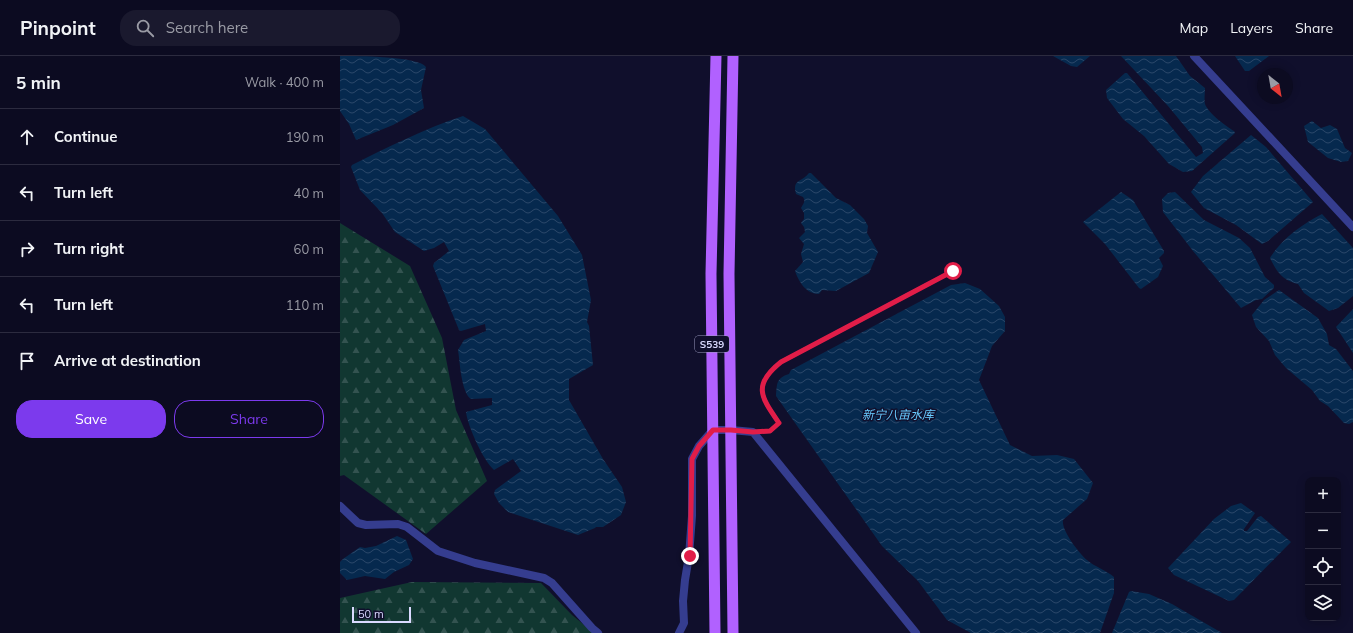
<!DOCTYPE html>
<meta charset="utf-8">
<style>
body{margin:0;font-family:Mulish,"Noto Sans SC",sans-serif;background:#1a192e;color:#f1f3f6}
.controls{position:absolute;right:12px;bottom:12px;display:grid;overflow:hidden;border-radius:8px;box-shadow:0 2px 10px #0003}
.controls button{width:36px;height:36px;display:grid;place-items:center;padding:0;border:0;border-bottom:1px solid #2c2b3f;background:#0c0b21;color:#f1f3f6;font:20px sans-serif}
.compass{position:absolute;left:917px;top:12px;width:36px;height:36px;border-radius:50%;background:#0c0b21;box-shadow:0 2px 10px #0003;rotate:149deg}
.scale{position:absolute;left:12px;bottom:10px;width:59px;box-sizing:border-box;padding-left:4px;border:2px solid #dadaff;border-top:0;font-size:11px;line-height:14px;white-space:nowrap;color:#dadaff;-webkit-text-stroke:3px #100f2c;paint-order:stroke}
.stop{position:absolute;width:12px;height:12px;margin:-9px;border:3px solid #e11d48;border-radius:50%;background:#fff}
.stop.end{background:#e11d48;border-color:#fff;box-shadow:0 1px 4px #0008}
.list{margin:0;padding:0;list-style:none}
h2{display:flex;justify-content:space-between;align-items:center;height:52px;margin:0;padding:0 16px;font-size:17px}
h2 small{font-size:13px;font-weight:400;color:#9a9ba5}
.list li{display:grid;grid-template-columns:26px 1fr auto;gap:12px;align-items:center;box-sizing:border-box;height:56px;padding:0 16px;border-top:1px solid #2c2b3f}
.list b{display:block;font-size:15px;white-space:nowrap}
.list em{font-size:13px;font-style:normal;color:#9a9ba5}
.actions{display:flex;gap:8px;padding:12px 16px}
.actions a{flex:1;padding:9px 0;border:1px solid #7c3aed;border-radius:16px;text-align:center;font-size:14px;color:#7c3aed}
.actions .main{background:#7c3aed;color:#fff}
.icon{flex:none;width:22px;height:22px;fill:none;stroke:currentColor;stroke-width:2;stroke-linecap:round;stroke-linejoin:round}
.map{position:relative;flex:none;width:1013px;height:577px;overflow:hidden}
header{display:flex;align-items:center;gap:24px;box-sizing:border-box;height:56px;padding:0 20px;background:#0c0b21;border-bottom:1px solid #2c2b3f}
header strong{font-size:19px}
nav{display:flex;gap:22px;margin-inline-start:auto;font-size:14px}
.search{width:280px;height:36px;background:#1a192e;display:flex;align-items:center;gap:10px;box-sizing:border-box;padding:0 14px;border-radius:16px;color:#9a9ba5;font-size:15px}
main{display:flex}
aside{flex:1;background:#0c0b21}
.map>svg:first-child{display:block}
.forest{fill:url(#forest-firs)}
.water{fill:url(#water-waves)}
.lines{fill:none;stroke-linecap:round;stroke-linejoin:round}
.service{stroke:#353d8f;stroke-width:4}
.minor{stroke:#353d8f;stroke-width:8}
.primary{stroke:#b161ff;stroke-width:11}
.route{stroke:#e11d48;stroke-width:5}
.labels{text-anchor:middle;stroke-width:3;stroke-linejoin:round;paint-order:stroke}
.shield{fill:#100f2c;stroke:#9d9dc0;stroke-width:1}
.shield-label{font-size:10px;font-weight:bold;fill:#dadaff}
.water-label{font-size:12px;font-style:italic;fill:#68cbff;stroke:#100f2c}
</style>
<header>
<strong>Pinpoint</strong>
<div class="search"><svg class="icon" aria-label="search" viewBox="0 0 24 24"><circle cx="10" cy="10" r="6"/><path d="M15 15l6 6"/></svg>Search here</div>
<nav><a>Map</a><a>Layers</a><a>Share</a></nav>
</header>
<main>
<aside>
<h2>5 min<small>Walk · 400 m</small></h2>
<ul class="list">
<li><svg class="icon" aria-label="ahead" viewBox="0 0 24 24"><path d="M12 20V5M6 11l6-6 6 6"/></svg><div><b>Continue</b></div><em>190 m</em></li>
<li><svg class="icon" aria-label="left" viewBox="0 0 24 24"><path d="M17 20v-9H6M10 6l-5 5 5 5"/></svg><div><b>Turn left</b></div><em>40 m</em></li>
<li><svg class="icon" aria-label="right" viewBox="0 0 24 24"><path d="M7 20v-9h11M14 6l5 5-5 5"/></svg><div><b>Turn right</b></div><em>60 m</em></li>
<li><svg class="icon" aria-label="left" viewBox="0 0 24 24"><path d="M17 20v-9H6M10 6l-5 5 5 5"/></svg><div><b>Turn left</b></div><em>110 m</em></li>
<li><svg class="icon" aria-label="arrive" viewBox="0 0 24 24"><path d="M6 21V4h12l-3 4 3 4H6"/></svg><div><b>Arrive at destination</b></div></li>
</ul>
<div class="actions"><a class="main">Save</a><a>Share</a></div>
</aside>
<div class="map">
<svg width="1013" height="577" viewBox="0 0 1013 577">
<defs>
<pattern id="forest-firs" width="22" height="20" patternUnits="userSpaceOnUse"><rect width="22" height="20" fill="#113731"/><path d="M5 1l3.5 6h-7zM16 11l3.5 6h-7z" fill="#335350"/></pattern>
<pattern id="water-waves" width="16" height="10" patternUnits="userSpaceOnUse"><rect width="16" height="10" fill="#06294e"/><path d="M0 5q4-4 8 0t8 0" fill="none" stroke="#2a4769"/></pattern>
</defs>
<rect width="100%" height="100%" fill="#100f2c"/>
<path class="forest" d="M0 167 70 210 102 282 116 354 147 425 86 478 4 419 0 420Z
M72 526 201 527 232 559 254 577H0V542Z"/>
<path class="water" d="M0 0C17 0 78 0 86 11L81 34 84 52 53 69 16 84 9 68 0 55Z
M713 0H750L737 11 731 10Z
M781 0H836L850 20 865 32C865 37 864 44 865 48 868 57 887 71 894 75L895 77 852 115 843 116 829 108 804 80 783 63 767 42 766 34 785 17H787L856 101 863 97 862 91 828 50Z
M895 0H929L909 15H905Z
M123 60 145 73 218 160 242 199 251 244 247 266 249 270 253 309 229 323V344L263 403 282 431 286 446 281 459 263 471H256L255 472 238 479 168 456 159 447 154 438 155 434 181 415 173 403 154 414C143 404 128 371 126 356L152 349V342L131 343C121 336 120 306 118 294L124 284 146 275 145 268 121 275 119 274 93 210 94 207 109 195 104 186 94 192 84 195 55 176 42 157 20 134 11 111 12 109C48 91 84 73 123 60Z
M972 65 981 72 990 69 997 73 1005 92 1012 97 1008 105 1001 106 988 102 968 86 964 70Z
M911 79 926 91 973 146 928 185 922 188 896 169 864 152 851 136 863 120Z
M469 117H471L496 142 510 149 524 163 528 170 527 177 538 196 529 217 496 235 482 234 479 238C466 238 459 226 455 215L463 206 461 198 464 188 459 182 465 176 464 171 461 167 464 163V157L461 152C463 148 466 146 463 141L456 138C452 123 461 127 469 117Z
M781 136 793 144 824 195V197L819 202 823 210 818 221 801 233 799 232 765 188 743 166Z
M835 136 864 164 899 182 910 192 925 221 934 229V232L922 243 916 244 901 252 853 195 823 156 822 143 828 137Z
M982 158 1013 192V240L998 252 989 255 964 237 958 228C942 224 937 216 930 202 941 183 963 168 982 158Z
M625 227 640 233 659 250 665 261V275L652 290 639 324 670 389 692 400 717 399 734 403 753 427 747 443 723 464C721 474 739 497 747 504 755 511 766 514 774 521V537L760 577H631L607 564 578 525 542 490 436 340C437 328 436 322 449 318L451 314 611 229Z
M939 234 978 262 987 278 989 289 996 293 1013 315V366L1009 368 1004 367 988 350 980 345 972 334 946 312 935 299 929 285 916 271 912 259 924 244Z
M1013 253V297L996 271Z
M901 447 915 457 904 473V475H907L918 461 921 460 951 486 894 544 889 545 834 519 828 512 874 463 891 450Z
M57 480 66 484 73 503 69 509 54 516 45 523 25 520 7 524 0 517V506L3 503 20 491 25 492 36 490Z
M791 535 809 538 832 548 882 577H772L789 536Z"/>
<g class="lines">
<path class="service" d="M413 376 430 375 439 367C421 341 412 329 441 306L613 215"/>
<path class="minor" d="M854 0 1013 171
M0 450 18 467 26 469 58 468 67 471 98 495 135 507 204 522 212 527 252 572 258 577
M339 577 344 567 343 545 345 524 349 500 352 460V403L359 390 373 374H391L413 376 576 577"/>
<path class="primary" d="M375 577 371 218 376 0
M393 577 389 218 393 0"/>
</g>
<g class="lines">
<path class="route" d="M350 500 352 403 359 390 373 374H391L413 376 430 375 439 367C421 341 412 329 441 306L613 215"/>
</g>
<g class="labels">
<rect class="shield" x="355" y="280" width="34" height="16" rx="3"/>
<g class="shield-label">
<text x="372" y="292">S539</text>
</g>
<g class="water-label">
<text x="558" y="363">新宁八亩水库</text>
</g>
</g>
</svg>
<div class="controls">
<button>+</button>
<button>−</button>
<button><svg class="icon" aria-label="locate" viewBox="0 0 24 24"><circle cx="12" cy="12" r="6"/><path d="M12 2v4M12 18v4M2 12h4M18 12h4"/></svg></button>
<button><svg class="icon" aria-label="layers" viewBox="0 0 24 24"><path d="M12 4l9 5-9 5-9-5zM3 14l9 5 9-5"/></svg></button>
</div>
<svg class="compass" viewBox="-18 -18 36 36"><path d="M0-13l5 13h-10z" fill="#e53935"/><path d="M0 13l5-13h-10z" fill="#9a9ba5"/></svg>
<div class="scale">50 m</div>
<div class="stop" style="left:613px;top:215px"></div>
<div class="stop end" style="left:350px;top:500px"></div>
</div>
</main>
